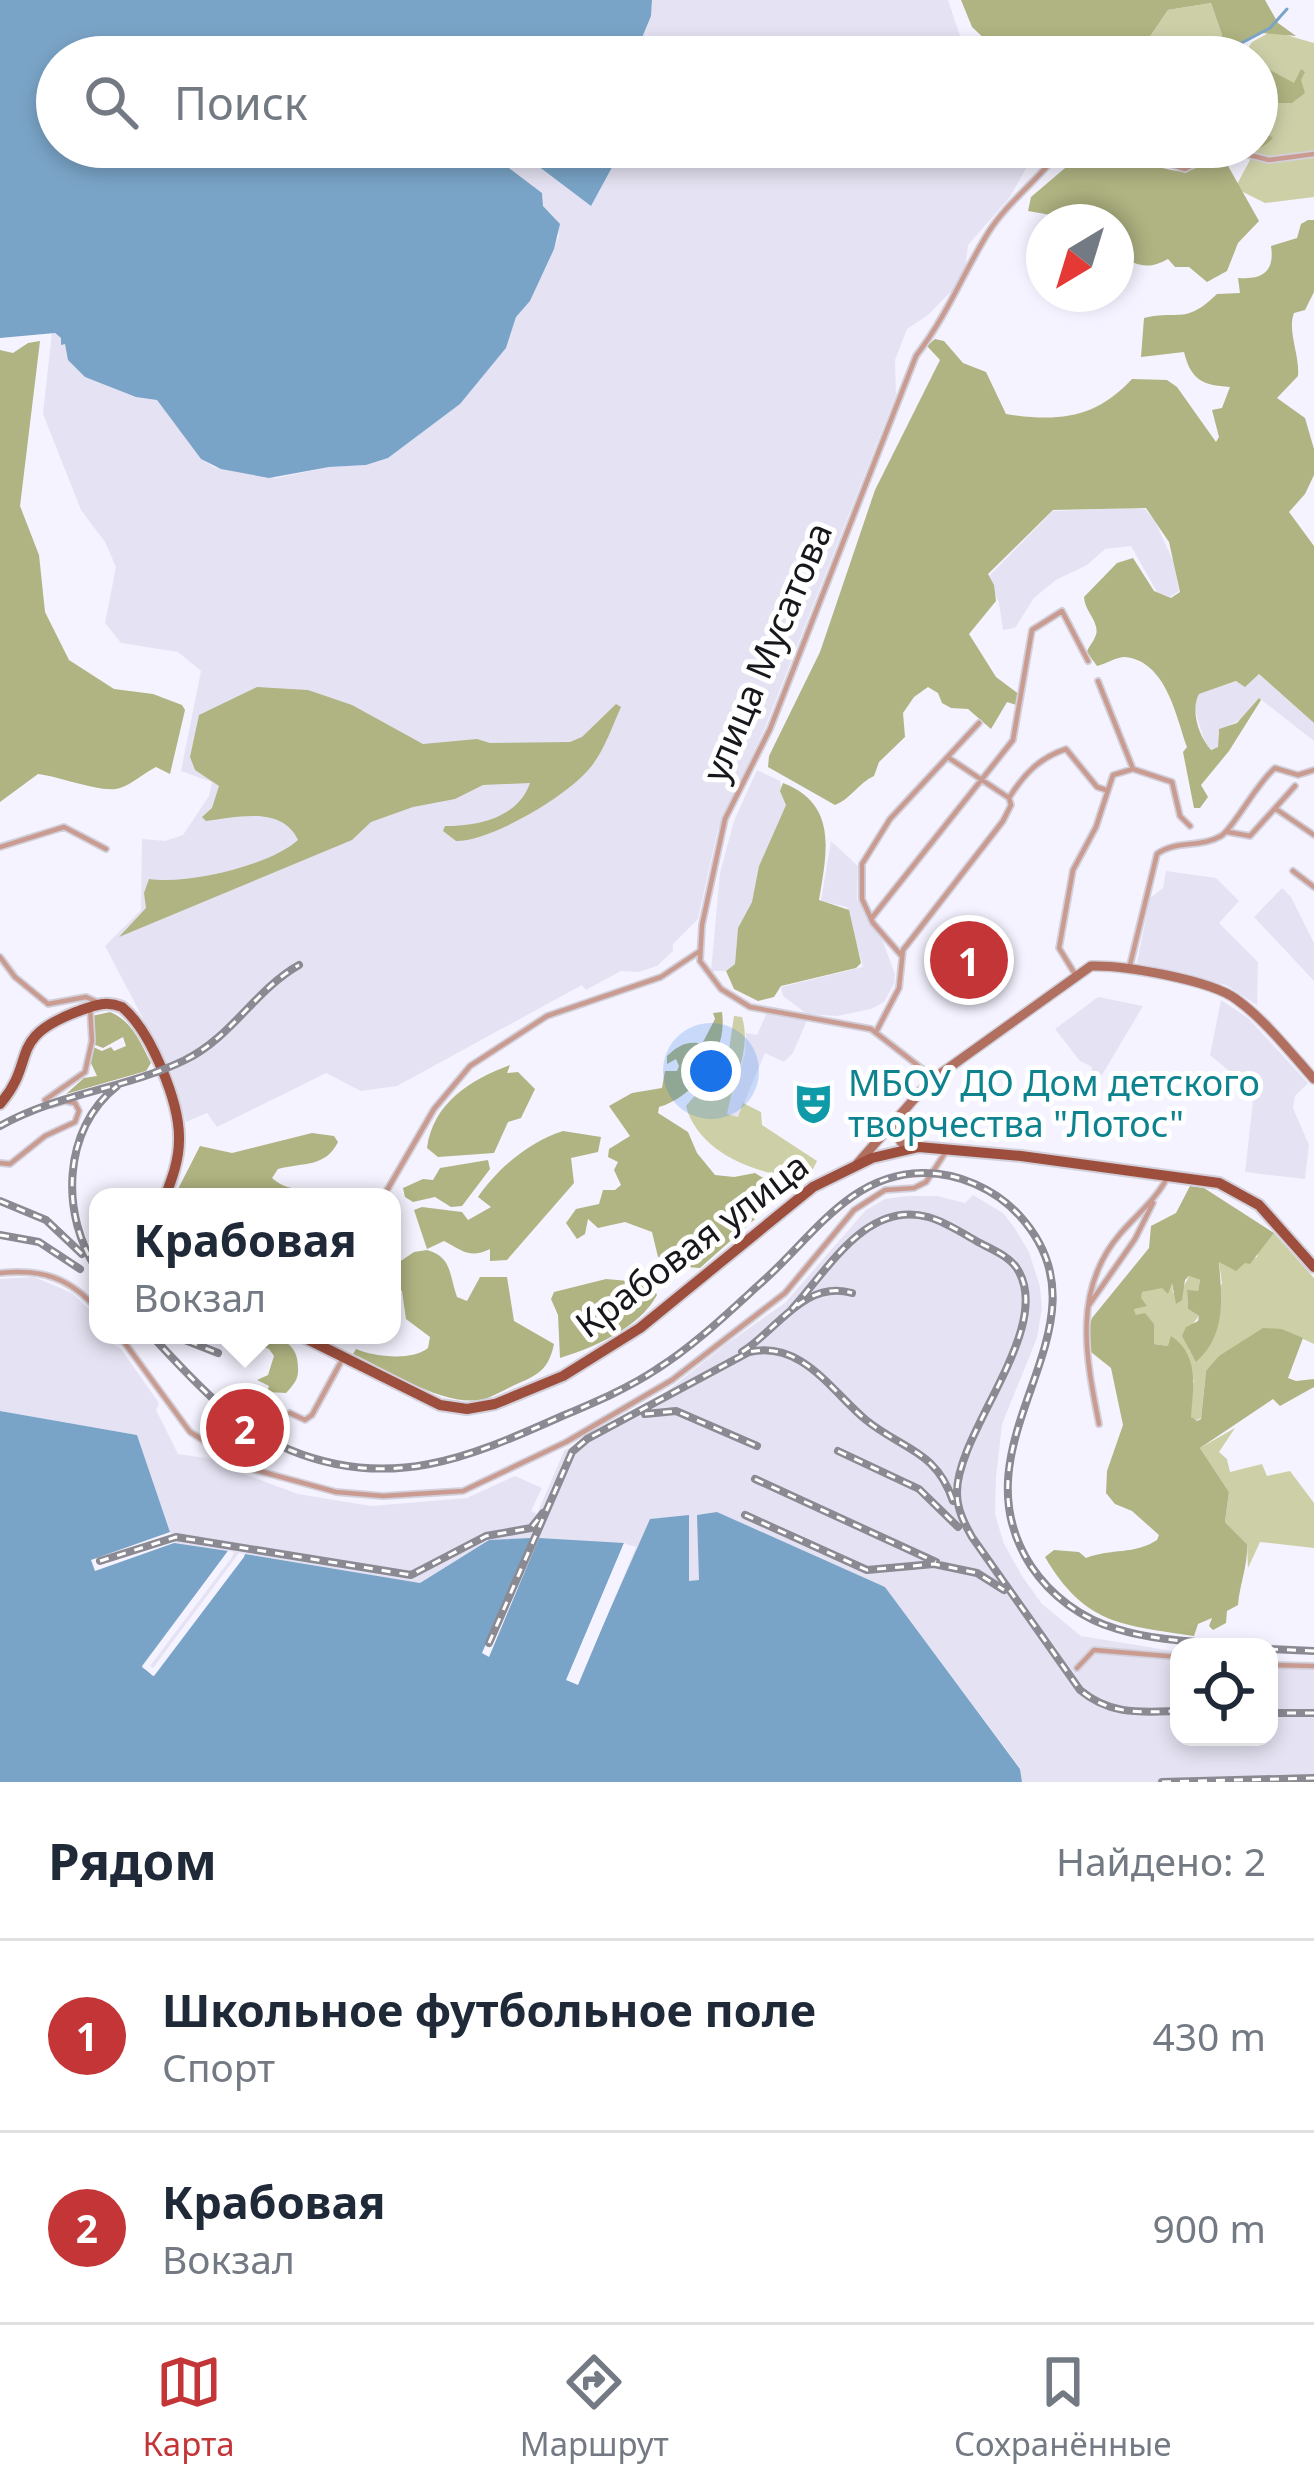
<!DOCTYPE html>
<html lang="ru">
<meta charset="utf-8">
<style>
body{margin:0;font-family:"Noto Sans",sans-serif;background:#f2f2f3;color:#1f2937}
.controls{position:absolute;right:36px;bottom:36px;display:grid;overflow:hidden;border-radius:24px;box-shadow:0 6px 18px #0003}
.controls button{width:108px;height:108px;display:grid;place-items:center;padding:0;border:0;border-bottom:3px solid #e0e1e3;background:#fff;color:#1f2937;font:60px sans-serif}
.compass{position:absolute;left:1026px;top:204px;width:108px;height:108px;border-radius:50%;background:#fff;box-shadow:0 6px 18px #0003;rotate:218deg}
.you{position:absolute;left:711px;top:1071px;width:42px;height:42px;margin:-30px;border:9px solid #fff;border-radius:50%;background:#1a73e8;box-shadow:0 0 0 18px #1a73e833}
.badge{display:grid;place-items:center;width:78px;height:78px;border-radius:50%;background:#c43537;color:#fff;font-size:39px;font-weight:700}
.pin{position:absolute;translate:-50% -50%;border:6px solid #fff;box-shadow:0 3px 12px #0006}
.popup{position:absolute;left:89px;top:1188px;width:312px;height:156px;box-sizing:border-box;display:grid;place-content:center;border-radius:24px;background:#fff;filter:drop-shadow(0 3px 9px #0005);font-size:39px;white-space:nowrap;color:#747a83}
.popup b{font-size:45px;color:#1f2937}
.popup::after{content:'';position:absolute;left:50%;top:100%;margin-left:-24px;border:24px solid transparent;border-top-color:#fff}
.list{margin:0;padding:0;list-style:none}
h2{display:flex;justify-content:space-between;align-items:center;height:156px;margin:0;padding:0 48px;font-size:51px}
h2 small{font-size:39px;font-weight:400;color:#747a83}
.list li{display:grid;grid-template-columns:78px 1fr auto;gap:36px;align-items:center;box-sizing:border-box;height:192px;padding:0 48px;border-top:3px solid #e0e1e3}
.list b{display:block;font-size:45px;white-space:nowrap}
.list p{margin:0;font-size:39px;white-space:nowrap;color:#747a83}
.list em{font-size:39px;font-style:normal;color:#747a83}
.icon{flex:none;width:66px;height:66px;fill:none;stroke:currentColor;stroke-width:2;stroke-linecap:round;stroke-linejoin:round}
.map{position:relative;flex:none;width:1314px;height:1782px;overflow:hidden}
.search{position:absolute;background:#fff;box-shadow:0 6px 18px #0003;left:36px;right:36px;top:36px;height:132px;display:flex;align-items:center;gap:30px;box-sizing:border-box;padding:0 42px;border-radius:66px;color:#747a83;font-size:45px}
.sheet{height:540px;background:#fff}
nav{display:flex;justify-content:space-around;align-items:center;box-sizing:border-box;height:168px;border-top:3px solid #e0e1e3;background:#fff;font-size:33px;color:#747a83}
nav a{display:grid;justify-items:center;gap:6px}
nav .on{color:#c43537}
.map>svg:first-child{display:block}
.built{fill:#e5e3f3}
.green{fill:#cdd0a7}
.forest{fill:#b0b482}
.water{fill:#7aa4c7}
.pier{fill:#f5f3ff}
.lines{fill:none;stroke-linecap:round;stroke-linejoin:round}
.stream{stroke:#7aa4c7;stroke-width:3}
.street-casing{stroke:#d2d0db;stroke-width:8}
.secondary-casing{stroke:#d2d0db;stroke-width:12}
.primary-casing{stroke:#d2d0db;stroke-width:14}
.street{stroke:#ca9c91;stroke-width:4.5}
.secondary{stroke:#b16f60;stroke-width:9}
.primary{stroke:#9d4e3d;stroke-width:10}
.rail-casing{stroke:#8b8992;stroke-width:8}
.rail{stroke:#fff;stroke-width:3;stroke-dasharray:9;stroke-linecap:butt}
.labels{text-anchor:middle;stroke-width:10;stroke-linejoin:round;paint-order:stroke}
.street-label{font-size:36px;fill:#18171c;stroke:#fff}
.culture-label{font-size:36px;fill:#0d838f;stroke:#fff;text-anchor:start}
</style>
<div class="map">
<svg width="1314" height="1782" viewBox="0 0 1314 1782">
<rect width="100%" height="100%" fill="#f5f3ff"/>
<path class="built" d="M652 0H948L967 57H634L651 16Z
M481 147H513L591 205 623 147H1038L1010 197 968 245 964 278 928 315 907 329 895 360 896 395 764 730 718 829 698 919 673 944V951L657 966 639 972 621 971 586 990 582 985 397 1086 361 1091 326 1073 217 1127 207 1113 186 1122 172 1074 105 946 141 910 142 839 165 841 183 835 209 796 212 782 181 771 201 671 178 652 121 643 105 623 116 567 105 542 81 510 43 414 52 332 61 338 85 377 157 400 201 459 214 467 276 478 329 467 366 465 388 458 460 404 506 348 516 317 530 301 559 236 558 223 543 206 542 193Z
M1132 508 1145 509 1155 521 1174 563 1179 591 1170 597 1157 592 1131 546 1105 549 1087 565 1056 580 1034 598 1015 628 1003 630 999 603 988 577 1053 511Z
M1259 674 1314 723V741L1259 698 1241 719 1218 732V748L1207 749 1194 707 1199 694Z
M757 770 780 781 786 805 759 866 753 900 738 929 735 964 726 971H711L720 873 734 821Z
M831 841 858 866 857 899 880 934 895 974 894 984 884 1002 871 1009 837 1016 807 1014 783 996 781 987 863 967 847 907 821 901Z
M1166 871 1216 878 1239 901 1219 923 1258 962 1257 1005 1226 985 1137 963 1150 898 1163 888Z
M1282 888 1291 897 1314 943V981L1254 917Z
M1098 997 1143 1006 1092 1092 1088 1089 1092 1067 1080 1061 1055 1029Z
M1221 1000 1248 1018 1308 1083 1295 1096 1293 1108 1309 1145 1305 1179 1245 1172 1254 1092 1210 1055Z
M767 1012 807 1020 793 1053 784 1062 765 1053 738 1117 726 1114 745 1054 746 1033 757 1035Z
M973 1195 1003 1213 1014 1227 1029 1252 1040 1287 1042 1308 1037 1338 1002 1424 996 1477 995 1514 1004 1544 1022 1576 1042 1604 1081 1636 1179 1652V1737H1269V1661L1314 1663V1782H1022L1020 1768 885 1587 717 1512 700 1580 578 1685 489 1540 420 1583 245 1554 154 1676 142 1667 174 1543 137 1435 0 1411V1279L34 1277 72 1293 98 1317V1335L121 1349 159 1403 156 1410 178 1454 227 1461 241 1473 298 1494 371 1506 467 1498 515 1476 542 1488 531 1511 537 1514 564 1451 656 1400 725 1345 785 1303 866 1210 885 1199 907 1196H937L965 1203Z"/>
<path class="green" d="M1211 3 1222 35 1218 57H1136L1168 10Z
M1272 31 1314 43V197L1265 203 1235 188 1257 147 1260 126 1286 82 1257 64V57L1243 56 1252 42Z
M734 1016 742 1017C752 1050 733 1081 727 1114L738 1117 743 1103 761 1112 762 1125 817 1161 808 1179C763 1176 699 1156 686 1106L728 1057Z
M1274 1233 1314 1278V1344L1282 1329 1206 1371 1201 1418 1195 1421 1191 1417 1190 1390 1194 1381 1168 1346 1154 1344V1324L1136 1315 1134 1309 1142 1292 1172 1283 1173 1293 1182 1290 1189 1276 1200 1280 1198 1291H1187L1188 1309 1199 1316 1191 1326 1189 1352 1222 1283 1219 1262H1245L1257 1257 1259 1248Z
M1235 1428 1219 1452 1227 1459 1230 1472 1262 1464 1267 1476 1290 1471 1314 1503V1548L1260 1542 1248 1568 1247 1544 1225 1522 1229 1492 1200 1448Z"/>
<path class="forest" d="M961 0H1265L1278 23 1296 36 1262 33 1242 44 1246 57H1218L1222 35 1211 3 1168 10 1136 57H1004L972 27Z
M1257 63 1294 83 1301 69 1305 72 1301 80 1305 93 1292 103H1271L1265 115 1267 134 1273 138C1261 150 1252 153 1235 147H1257Z
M1091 147C1123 147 1146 167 1177 171 1195 174 1208 158 1223 157L1259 221 1238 243 1227 271 1207 282 1189 267H1175L1168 259C1148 270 1138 266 1119 255L1116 222H1091L1028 211 1031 197 1078 157 1089 162 1093 160Z
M1308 220H1314V292L1305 310 1294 313C1287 331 1300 355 1298 376L1277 398 1305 418 1314 449V475L1305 494 1289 512 1314 546V723L1259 674 1245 687 1236 681 1199 694C1190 710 1199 737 1211 750L1218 747 1219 729 1237 723 1259 698 1261 700 1229 751 1201 785 1208 797 1200 808H1194L1183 752 1187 747C1176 716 1166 661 1125 657 1116 657 1106 664 1097 666L1087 652C1088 647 1093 643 1095 637 1102 624 1084 611 1084 597L1117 563 1133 558 1154 591 1171 598 1180 592 1169 542 1146 508 1053 510 988 574 994 585 996 601 969 634 996 677 1020 695V706L1007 702 991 729 968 709 951 708 942 703 938 693 928 687 914 697 903 713 905 737 879 762 874 776C858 783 851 799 835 805L768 767 769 756 820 652 875 490 940 360 927 346 935 339 944 341 963 363 986 372 1006 414C1058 422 1095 419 1132 379L1167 380 1177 387 1216 442 1219 437 1212 410 1222 408 1230 387C1202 385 1191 380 1184 352L1141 357 1144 318C1179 309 1184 326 1217 294L1240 293 1238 278C1262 280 1275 272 1271 246L1297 238 1301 224Z
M40 341 20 506 39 555 45 612 69 660 114 689 153 694 182 705 185 710 170 774 156 767C144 773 132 784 120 788 103 794 58 776 38 774L0 802V350L13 353 28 343Z
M257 687 308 690 352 705 423 744 477 739 490 743 570 742 582 737 616 704 621 707C612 727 604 751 590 768 567 796 492 841 456 841L443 831 445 826C478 826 518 818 530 783L483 785 455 799 413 807 371 822 352 840 119 937 146 908 144 893 149 879C187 885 269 866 298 840 282 806 239 817 206 821L202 817 212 808 219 786 195 770 190 757 199 715Z
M783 783C838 804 827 852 819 900L849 910 861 963 856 968 781 986 774 997 758 1001 734 989 726 971 735 964 738 928 752 902 759 866 786 805 780 791Z
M110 1012C133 1022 140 1042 151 1063L146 1071 66 1094 84 1078 97 1076 90 1061 93 1047 102 1051 111 1047 114 1051 126 1046 123 1037 103 1048 93 1044 92 1016Z
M722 1012C728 1052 696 1096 659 1107L658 1113 688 1132 697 1153 715 1175 734 1177 755 1173 776 1186 782 1195 700 1268 686 1267 680 1259 658 1257 652 1232 625 1222 598 1228 588 1219 585 1234 577 1239 566 1223 576 1209 599 1204 603 1190H615L621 1185 614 1170 618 1162 608 1157 609 1149 630 1136 609 1106 632 1093 662 1088 665 1071H677L679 1066 676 1059 667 1064V1056C678 1046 687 1040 702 1044L715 1019 713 1013Z
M510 1065 507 1073 518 1072 535 1089 521 1118 508 1122 494 1153 438 1157 427 1148C433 1103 470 1080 510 1065Z
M563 1131 601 1137 598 1152 571 1158 574 1183 507 1260 490 1261V1249C470 1259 463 1251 444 1241L427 1249 414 1210 422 1207 462 1212 468 1220 491 1207 478 1197C497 1169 530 1141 563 1131Z
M312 1133 334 1136 338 1142C325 1168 304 1162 278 1169L272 1178C290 1195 314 1187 337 1188L345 1197H174L200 1146 232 1153Z
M488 1160 490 1169 462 1206 451 1207 435 1197 413 1202 405 1197 403 1188 423 1179 433 1180 440 1168Z
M1190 1186 1204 1188 1274 1233 1250 1264 1245 1263 1236 1271 1219 1262C1222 1300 1226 1335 1196 1362L1182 1336 1186 1327 1198 1321 1199 1316 1188 1309 1187 1290 1198 1291 1200 1280 1189 1276 1185 1280 1182 1300 1176 1304 1172 1283 1168 1294 1162 1288 1142 1292 1141 1298 1147 1306 1134 1309 1136 1315 1145 1313 1154 1324V1344L1168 1346 1171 1336C1200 1355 1193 1388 1191 1417L1197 1421 1201 1419 1206 1371 1219 1356 1263 1328 1282 1329 1303 1338 1288 1378 1296 1381 1314 1379V1387L1280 1406 1273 1399 1200 1448 1229 1492 1225 1522 1247 1544C1248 1566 1240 1582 1238 1605L1227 1611 1226 1623 1213 1630 1209 1626 1212 1618 1198 1624 1194 1636C1122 1625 1085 1625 1045 1557L1054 1550 1079 1552 1086 1558C1112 1548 1134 1555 1157 1540L1159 1535 1132 1511 1115 1504 1106 1493 1107 1471 1123 1425 1111 1368 1091 1352 1088 1331 1092 1318 1149 1248 1151 1226 1176 1213Z
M427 1250C452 1257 449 1274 457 1297L467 1301 480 1277H507L514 1321 554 1344C549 1367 541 1374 519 1383 508 1388 496 1395 485 1399 446 1409 388 1370 353 1354L356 1349C374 1357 413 1361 428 1348L430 1337 406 1319 402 1291 392 1285V1267L414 1252Z
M606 1279 651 1283 657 1295C639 1328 595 1347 560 1358L558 1315 551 1299 554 1292Z
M227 1335C256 1335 298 1330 298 1367 299 1379 294 1384 286 1393L267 1392 269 1386 257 1380 268 1375 274 1356 269 1349Z"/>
<path class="water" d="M0 0H652L651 16 634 57H57V147H481L542 193 543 206 560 224 554 249 530 301 516 317 506 348 460 404 388 458 366 465 329 467 269 478 221 469 201 459 157 400 136 397 85 377 68 360 65 344 61 345V338L55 333 0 338Z
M513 147H623L591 206Z
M0 1411 137 1435 170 1532 91 1560 95 1571 174 1543 228 1551 142 1666 153 1676 245 1554 420 1583 489 1540 531 1538 482 1653 489 1657 539 1538 624 1543 567 1679 577 1684 650 1519 689 1515V1581L699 1580 697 1515 717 1512 885 1587 1020 1769 1022 1782H0Z"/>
<path class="pier" d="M624 1543 630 1546 574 1677 630 1545 636 1547 578 1685 566 1680Z
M228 1551 234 1552 232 1557 150 1666 153 1668 239 1553 245 1554 244 1557 154 1676 142 1667Z"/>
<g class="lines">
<path class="stream" d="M1232 48 1270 28 1287 9"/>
<defs>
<path id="street" d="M1120 147 1185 169 1222 148 1269 160 1314 154
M1098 681 1133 769
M949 758 1009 798
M1276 809 1314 835
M1228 832 1250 836 1295 786
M0 847 64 827 106 849
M1293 871 1314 887
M871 919 1013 740 1032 630 1062 611 1088 661
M901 955 873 923 862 899V864L890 819 979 723
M0 957 15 977 48 1004 86 997 97 1002
M1130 965 1157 854C1175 840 1201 848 1221 836 1233 829 1256 784 1275 768L1298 775 1314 770
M1075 974 1059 948 1073 870 1096 827 1113 775 1133 769 1172 782 1180 816 1190 826
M876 1032 899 988 903 950 1003 821 1011 805 1009 798C1024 774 1039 758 1066 749L1097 787 1106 790
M934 1078 871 1029 750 1007 721 989 700 961 702 925 725 819 770 729 916 356C948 314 962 275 988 233 1008 201 1041 178 1063 147
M0 1163 10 1164 45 1136 75 1122 79 1111 75 1103 65 1101 51 1105 45 1100 85 1072 92 1041 90 1007
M383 1197 434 1109 470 1066 547 1016 661 977 700 951
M0 1273C42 1269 69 1277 98 1310
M1089 1305 1135 1239 1153 1203
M119 1335 190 1432 248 1468 336 1492 383 1496 463 1491 566 1442 672 1380 785 1293 854 1210 885 1190 914 1188 926 1182 947 1150
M290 1413 305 1420 312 1415 343 1358
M1099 1424C1086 1358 1072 1290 1120 1234 1136 1215 1157 1199 1168 1176
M1269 1665 1314 1666
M1077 1668 1094 1650 1179 1657"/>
<path id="secondary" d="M892 1120 901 1142 910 1147
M857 1164 929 1082 1091 966C1124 965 1210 980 1236 999 1265 1020 1290 1052 1314 1079"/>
<path id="primary" d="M0 1104C38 1060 6 1039 76 1012 93 1006 105 1000 122 1007 151 1031 180 1103 179 1140 179 1160 172 1179 165 1197
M299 1335 440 1405 467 1409 495 1404 563 1376 640 1328 813 1187 872 1158 919 1147 1021 1156 1219 1183 1259 1205 1314 1267"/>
</defs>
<use href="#street" class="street-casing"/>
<use href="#secondary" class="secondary-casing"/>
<use href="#primary" class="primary-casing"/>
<use href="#street" class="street"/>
<use href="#secondary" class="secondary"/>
<use href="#primary" class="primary"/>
<defs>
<path id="rail" d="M0 1126C58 1093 126 1089 185 1060 232 1037 255 990 299 965
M0 1201 46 1220 82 1254
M0 1235 39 1242 80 1269
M98 1271C60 1216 62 1129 117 1086
M792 1309C828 1270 866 1200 928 1217 946 1222 962 1233 978 1242 991 1249 1007 1255 1016 1267 1057 1325 956 1432 957 1493 957 1509 964 1523 972 1537L1080 1690C1111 1716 1142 1712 1179 1711
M151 1335C193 1380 232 1425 290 1450 390 1491 468 1458 560 1417 593 1403 627 1389 657 1369 695 1345 729 1312 762 1282 811 1239 849 1174 922 1173 957 1172 995 1189 1019 1215 1122 1327 948 1438 1031 1566 1051 1596 1082 1619 1117 1629 1159 1642 1207 1642 1252 1647
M172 1335 218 1353
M742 1352C777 1330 805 1279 852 1293
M645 1414 676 1411 757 1446
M838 1451 919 1489 958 1527
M755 1479 936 1562
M745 1515 867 1570 934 1564 977 1573 1004 1590
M100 1561 176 1537 411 1575 486 1536 531 1528 543 1513
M489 1643 572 1452 587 1439 749 1352C802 1340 832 1392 866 1420 903 1450 936 1450 953 1501
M1269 1649 1314 1651
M1269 1713H1314
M1162 1782 1314 1778"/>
</defs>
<use href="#rail" class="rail-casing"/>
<use href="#rail" class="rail"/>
</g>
<defs>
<symbol id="theatre-bare" viewBox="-9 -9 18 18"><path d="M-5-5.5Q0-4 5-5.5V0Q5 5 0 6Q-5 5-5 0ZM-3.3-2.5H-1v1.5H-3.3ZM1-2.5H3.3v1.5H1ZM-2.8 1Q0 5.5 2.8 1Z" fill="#0f9aa8" stroke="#fff" stroke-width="2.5" paint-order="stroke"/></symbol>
</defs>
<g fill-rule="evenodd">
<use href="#theatre-bare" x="784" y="1074" width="59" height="59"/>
</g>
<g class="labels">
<g class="street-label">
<text transform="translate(767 652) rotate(-67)" y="13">улица Мусатова</text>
<text transform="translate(692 1245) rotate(-37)" y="13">Крабовая улица</text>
</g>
<g class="culture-label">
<text x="848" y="1096">МБОУ ДО Дом детского<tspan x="848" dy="41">творчества "Лотос"</tspan></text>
</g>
</g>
</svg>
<div class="controls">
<button><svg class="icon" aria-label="locate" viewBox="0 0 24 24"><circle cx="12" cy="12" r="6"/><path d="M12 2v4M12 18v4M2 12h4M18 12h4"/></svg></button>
</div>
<svg class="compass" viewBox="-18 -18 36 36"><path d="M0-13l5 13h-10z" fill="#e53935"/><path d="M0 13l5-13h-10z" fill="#747a83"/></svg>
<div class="you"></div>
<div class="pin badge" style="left:969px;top:960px">1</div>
<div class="pin badge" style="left:245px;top:1428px">2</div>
<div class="popup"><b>Крабовая</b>Вокзал</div>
<div class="search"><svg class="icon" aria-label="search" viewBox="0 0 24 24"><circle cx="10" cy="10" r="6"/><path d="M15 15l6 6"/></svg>Поиск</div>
</div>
<section class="sheet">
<h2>Рядом<small>Найдено: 2</small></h2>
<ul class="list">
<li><span class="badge">1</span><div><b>Школьное футбольное поле</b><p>Спорт</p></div><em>430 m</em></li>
<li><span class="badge">2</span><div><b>Крабовая</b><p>Вокзал</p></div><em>900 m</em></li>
</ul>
</section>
<nav>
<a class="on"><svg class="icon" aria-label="map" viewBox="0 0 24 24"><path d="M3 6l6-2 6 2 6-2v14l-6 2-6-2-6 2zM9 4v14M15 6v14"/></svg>Карта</a>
<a><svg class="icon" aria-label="directions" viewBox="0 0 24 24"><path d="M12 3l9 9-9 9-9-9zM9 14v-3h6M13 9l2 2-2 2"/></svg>Маршрут</a>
<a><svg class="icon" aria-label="saved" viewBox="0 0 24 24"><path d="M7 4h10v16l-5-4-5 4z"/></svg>Сохранённые</a>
</nav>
